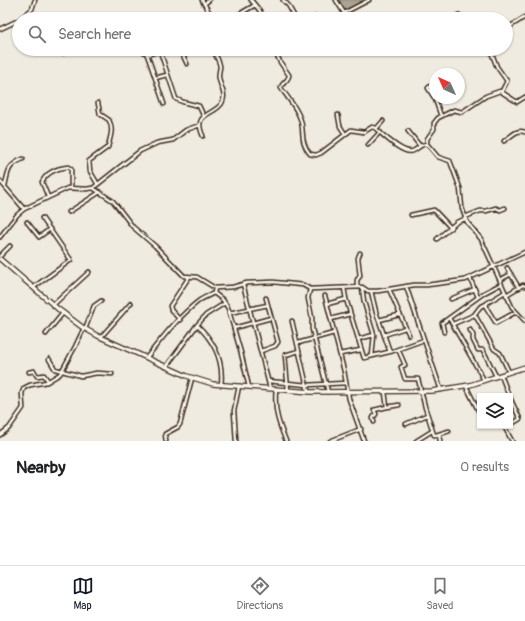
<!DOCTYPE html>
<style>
body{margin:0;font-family:Pangolin,sans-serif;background:#f2f2f2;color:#202124}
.controls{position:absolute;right:12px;bottom:12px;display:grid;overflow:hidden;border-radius:0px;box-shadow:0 1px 3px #0004}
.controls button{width:36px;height:36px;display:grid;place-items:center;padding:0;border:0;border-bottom:1px solid #e0e0e0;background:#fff;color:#202124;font:20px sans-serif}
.compass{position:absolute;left:429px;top:68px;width:36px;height:36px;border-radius:50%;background:#fff;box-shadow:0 1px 3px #0004;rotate:315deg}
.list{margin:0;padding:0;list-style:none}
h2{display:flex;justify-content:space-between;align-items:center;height:52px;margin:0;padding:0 16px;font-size:17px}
h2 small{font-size:13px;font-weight:400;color:#757577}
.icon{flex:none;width:22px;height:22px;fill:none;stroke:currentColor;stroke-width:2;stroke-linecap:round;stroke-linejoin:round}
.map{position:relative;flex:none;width:525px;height:441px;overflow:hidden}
.search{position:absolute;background:#fff;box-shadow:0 1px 3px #0004;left:12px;right:12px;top:12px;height:44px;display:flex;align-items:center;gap:10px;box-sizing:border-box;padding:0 14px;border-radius:22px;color:#757577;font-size:15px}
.sheet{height:124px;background:#fff}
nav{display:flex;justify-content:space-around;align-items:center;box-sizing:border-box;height:56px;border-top:1px solid #e0e0e0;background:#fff;font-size:11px;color:#757577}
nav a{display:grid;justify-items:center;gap:2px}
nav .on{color:#111827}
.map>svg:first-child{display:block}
.water{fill:#aca397;stroke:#7f7367}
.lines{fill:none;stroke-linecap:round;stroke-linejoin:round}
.minor-casing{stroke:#3b2a1e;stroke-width:5.5}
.tertiary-casing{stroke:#3b2a1e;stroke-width:6}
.minor{stroke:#fbf7ec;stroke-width:2.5}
.tertiary{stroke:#fbf7ec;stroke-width:3.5}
</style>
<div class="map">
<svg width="525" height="441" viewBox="0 0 525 441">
<rect width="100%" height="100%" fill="#f0ebe0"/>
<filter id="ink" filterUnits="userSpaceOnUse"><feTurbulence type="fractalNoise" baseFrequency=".025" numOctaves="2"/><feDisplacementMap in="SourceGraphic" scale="8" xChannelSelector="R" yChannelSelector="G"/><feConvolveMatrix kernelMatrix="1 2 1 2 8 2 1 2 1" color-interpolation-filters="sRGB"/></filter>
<g filter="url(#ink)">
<path class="water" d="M336 0H361L362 2 343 12Z"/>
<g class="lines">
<defs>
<path id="minor" d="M202 0 213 19
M251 0 260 11 263 19
M283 0 288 5 296 19
M336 0 344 13 369 0
M204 4 209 0
M459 15 463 18 467 17 469 19
M20 19 32 9 35 0
M231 19 255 5
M309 19 316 17
M0 29 19 20
M506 29 525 17
M139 49 146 53 148 57 164 104
M180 49 187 64
M274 49 280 62 289 75C289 81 281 83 281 88 288 98 296 107 300 118 305 131 299 141 310 154L316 155 321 153 351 130 364 132 372 127 375 128C382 134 403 155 413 151 418 149 420 144 427 144L438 157 450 161 460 188 462 208 467 222 481 239 512 307 525 321
M490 49 497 67 507 81 502 91
M160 51 176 99 183 102 199 106 204 117
M63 53 71 49
M147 55 166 49
M155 78 167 75
M435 82 428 88 435 99 441 116
M338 115 340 126 345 134
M376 129 383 121
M408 131 420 146
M203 136C192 112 214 116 222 103 227 94 220 87 219 78 218 74 220 70 220 66 219 60 215 54 212 49
M504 141C512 136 516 129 525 132
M427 144V139L434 129V123L438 118 454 110 462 112 486 96 500 91 517 102 525 97
M368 145 380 132
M0 181 24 209
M97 183 90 171 89 161 108 147C110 137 114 130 109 120L100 114 98 103
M5 186C8 171 8 165 23 159
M93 188 140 151 157 143 173 140 186 130 200 125
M48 197 42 182C47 172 58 168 68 167L71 169V188
M69 212 100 192
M411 215 434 210 451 228
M465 217 480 211H486L496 208 500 210 505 208
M27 222 39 237 50 229
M0 237 17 215 24 209 68 188 86 189 93 188 113 201 133 227 155 246 184 276 197 277 215 288 233 287 247 283 273 282 303 285 310 289 362 287 368 291H378L414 285H427L465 280 525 252
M437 239 457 222 465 219
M0 256 10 246
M507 268 519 288
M470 278 478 297
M500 280 511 274
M243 284 270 388
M406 286 441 390
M34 287 71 260 42 218
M357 287V280L360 276 358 258 360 253
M362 287 364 302 374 335 372 356
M215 288 214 293 223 300 228 308 241 353 249 387
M344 288 346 299 364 358 393 351 424 340
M310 289 308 298 312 318V329L328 392
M389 289 409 335
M371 291 376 312 390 352
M505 292 487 303 486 307 496 323 516 312
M506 295 523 285 525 286
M325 296 344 371 349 399 364 441
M451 299 475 289
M327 304 346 299
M53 305 89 272
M229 313 268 305
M475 315 494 349 500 353 509 372
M449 318 484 380
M331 319 350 314
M180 320 171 310 170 306 189 277
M379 320 399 315
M292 321 308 391
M453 324 474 315 480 307 486 304
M197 325C214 341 224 361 221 385
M234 328 271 318
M85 329 94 306 101 301
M470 330 473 335V340L478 350H483L496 376
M444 332 442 323 484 293 501 284
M46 334 63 313
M384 335 405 328
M101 337 131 303
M358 339 374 335
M298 343 334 333
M398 349 405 365 401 367 405 379H418L425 407 434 435H436L449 431
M261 351 275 346 278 342 266 298
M340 354 361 350
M147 357C163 337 180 315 200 300 205 297 210 295 214 293
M49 359 55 369 81 376 97 373 112 374
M166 367 197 325 206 315 225 303
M29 372 34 371 37 376 44 375 48 381
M501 375 509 396
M268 381 307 385 346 383
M466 386 478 410
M276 389C274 410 278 422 286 441
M288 390 285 355 299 351
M510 398 520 419 510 425
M387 407 399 405
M374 422 373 418 376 414 374 410 387 407 385 392
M406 424 427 415
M505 428 512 441
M439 434 440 441
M0 435 9 428 23 408 22 393 24 388 30 385 47 382 60 374 75 347 84 328
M166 441 165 434 178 427 180 424 192 378
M236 441 234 411 239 386
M330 441 361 429
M416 441 432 431"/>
<path id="tertiary" d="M0 259 58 309 82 327 98 336 187 376 213 384 311 392 432 391 470 385 525 367"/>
</defs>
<use href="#minor" class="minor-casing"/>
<use href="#tertiary" class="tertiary-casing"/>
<use href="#minor" class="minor"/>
<use href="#tertiary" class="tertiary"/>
</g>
</g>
</svg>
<div class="controls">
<button><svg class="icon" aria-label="layers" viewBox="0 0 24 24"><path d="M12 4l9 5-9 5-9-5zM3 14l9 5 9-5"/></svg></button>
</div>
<svg class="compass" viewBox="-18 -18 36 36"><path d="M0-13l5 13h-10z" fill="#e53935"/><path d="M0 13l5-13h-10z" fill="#757577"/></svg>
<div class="search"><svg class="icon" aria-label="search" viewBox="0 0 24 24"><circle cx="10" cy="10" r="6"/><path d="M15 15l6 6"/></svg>Search here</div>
</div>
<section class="sheet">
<h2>Nearby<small>0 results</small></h2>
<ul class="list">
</ul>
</section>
<nav>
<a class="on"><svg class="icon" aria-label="map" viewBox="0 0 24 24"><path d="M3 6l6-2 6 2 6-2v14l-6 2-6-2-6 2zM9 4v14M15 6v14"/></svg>Map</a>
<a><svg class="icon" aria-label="directions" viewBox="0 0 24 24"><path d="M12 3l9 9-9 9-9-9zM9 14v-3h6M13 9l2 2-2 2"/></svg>Directions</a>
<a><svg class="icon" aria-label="saved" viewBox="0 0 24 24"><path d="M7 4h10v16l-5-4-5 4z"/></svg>Saved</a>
</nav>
